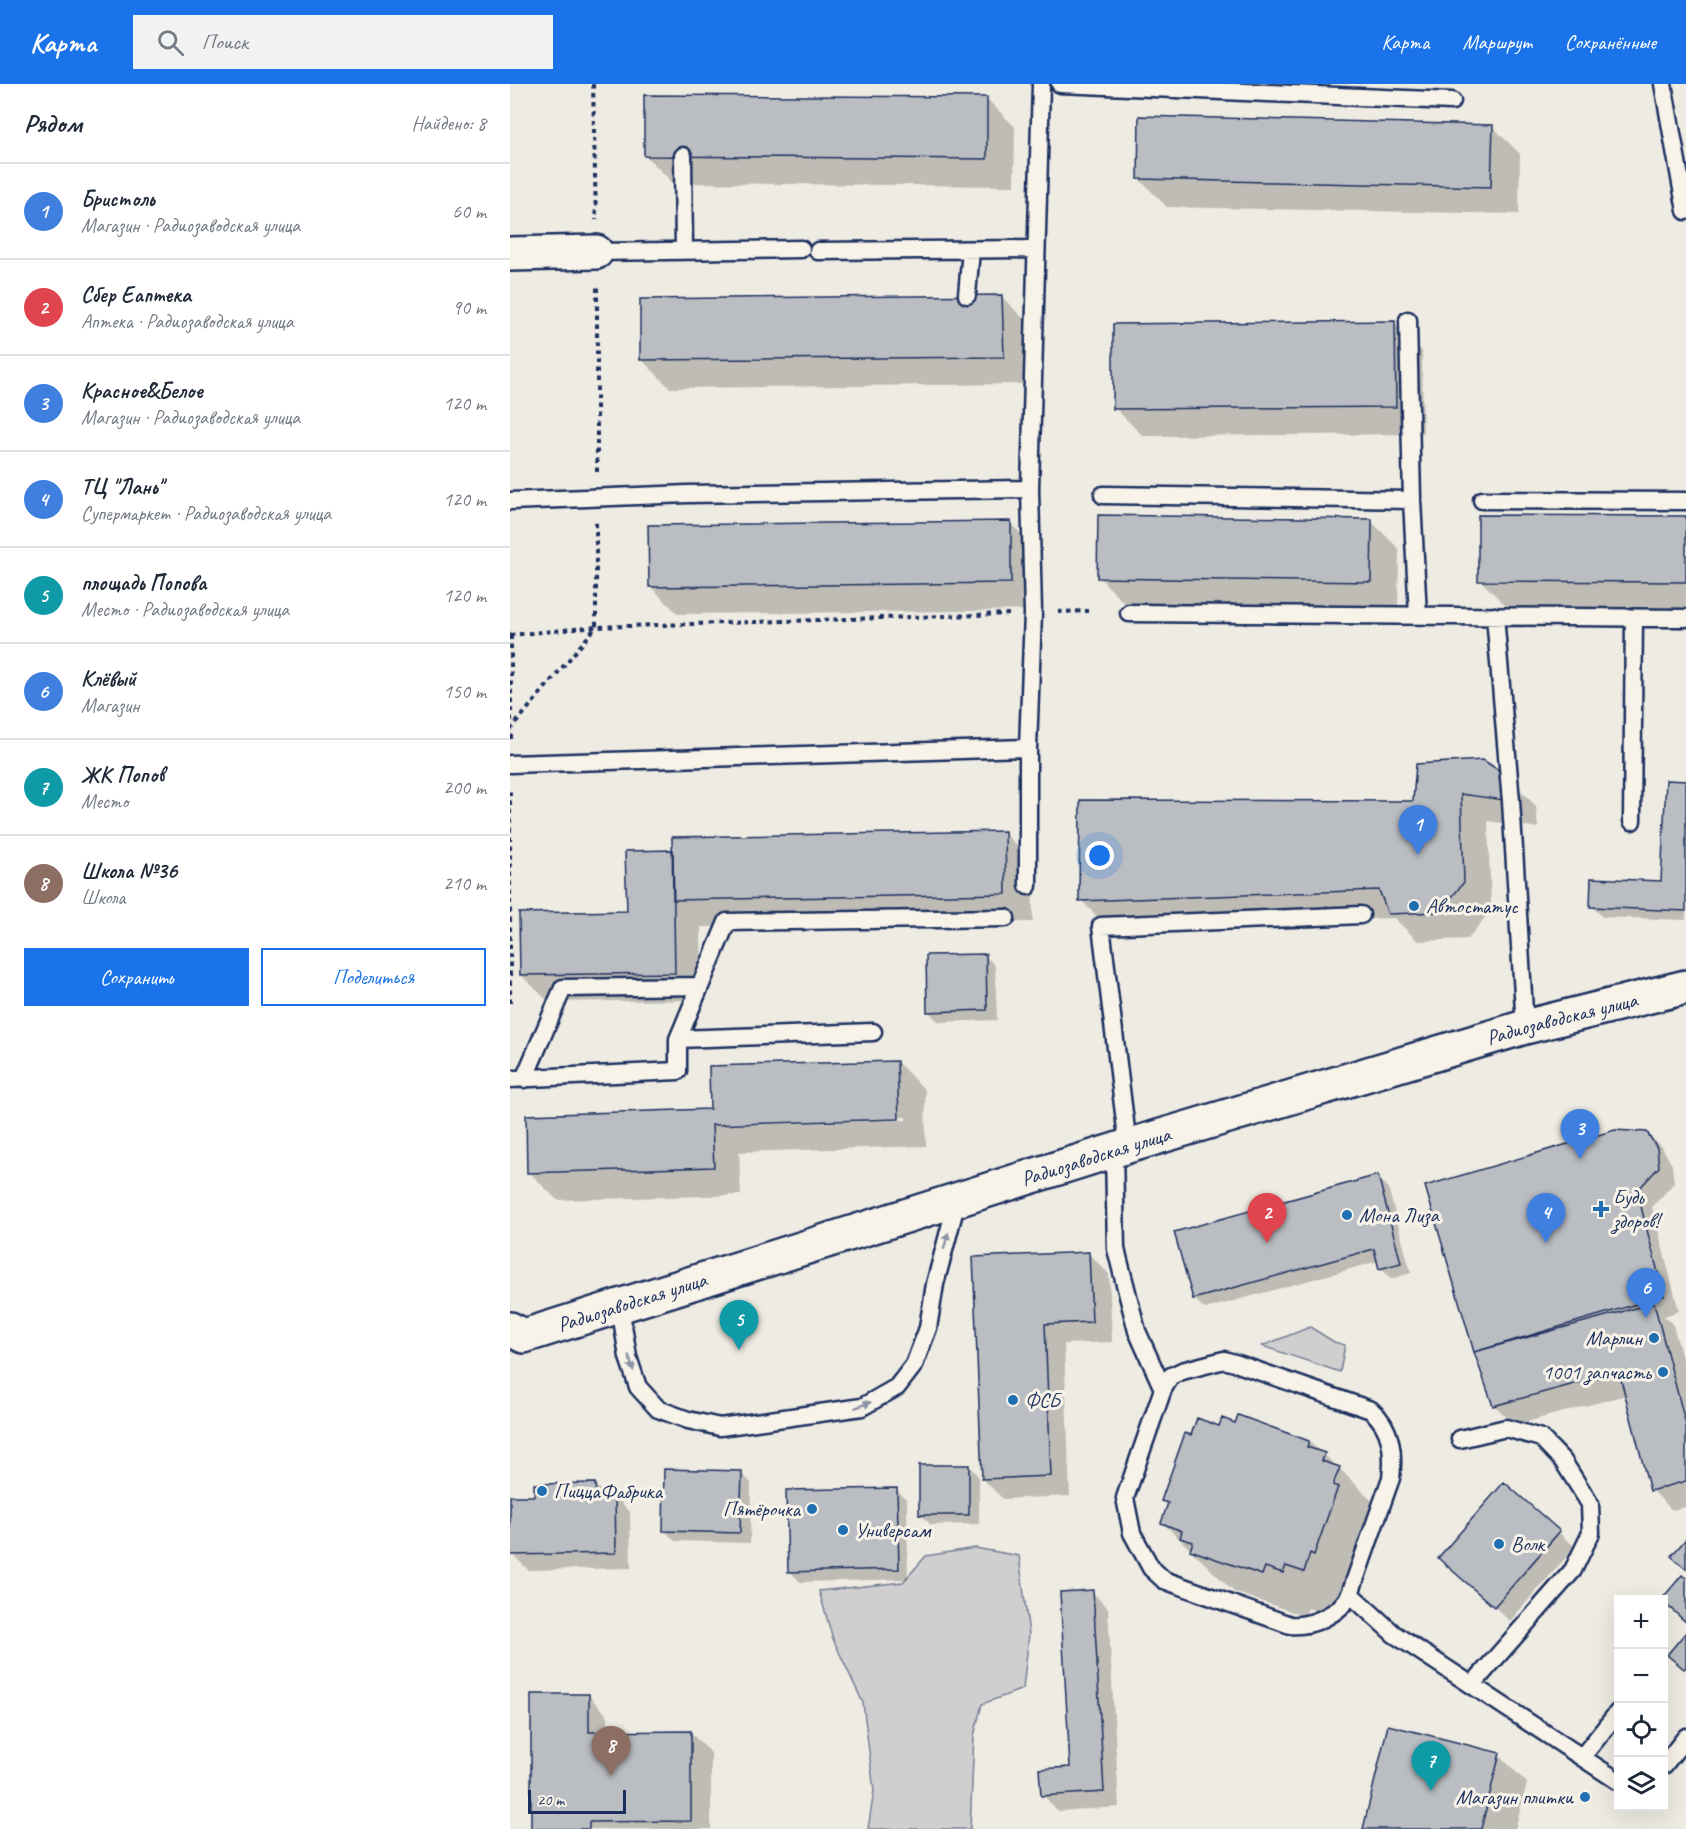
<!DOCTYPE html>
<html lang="ru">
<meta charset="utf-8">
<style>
body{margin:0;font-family:Caveat,sans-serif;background:#f2f2f3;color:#1f2937}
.controls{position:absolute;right:18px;bottom:18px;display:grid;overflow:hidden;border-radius:0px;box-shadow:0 6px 24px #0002}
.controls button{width:54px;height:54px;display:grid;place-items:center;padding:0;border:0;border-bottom:2px solid #e0e1e3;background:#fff;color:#1f2937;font:30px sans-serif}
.scale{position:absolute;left:18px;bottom:15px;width:98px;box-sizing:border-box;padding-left:6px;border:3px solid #1b2f5e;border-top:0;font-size:16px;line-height:21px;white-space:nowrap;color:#1b2f5e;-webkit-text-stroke:4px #f7f3e8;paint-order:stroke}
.you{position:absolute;left:590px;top:772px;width:21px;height:21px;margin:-15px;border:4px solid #fff;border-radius:50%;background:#1a73e8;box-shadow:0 0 0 9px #1a73e833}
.badge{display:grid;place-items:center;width:39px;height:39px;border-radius:50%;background:#1a73e8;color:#fff;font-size:20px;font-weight:700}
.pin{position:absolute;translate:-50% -50px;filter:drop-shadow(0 2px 3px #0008)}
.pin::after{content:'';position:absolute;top:32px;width:21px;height:18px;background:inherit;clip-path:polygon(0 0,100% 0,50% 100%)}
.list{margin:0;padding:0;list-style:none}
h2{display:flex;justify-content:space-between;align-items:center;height:78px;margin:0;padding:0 24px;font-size:26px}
h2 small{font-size:20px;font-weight:400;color:#747a83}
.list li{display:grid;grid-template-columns:39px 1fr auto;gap:18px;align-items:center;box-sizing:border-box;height:96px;padding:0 24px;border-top:2px solid #e0e1e3}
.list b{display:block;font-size:22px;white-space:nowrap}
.list p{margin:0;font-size:20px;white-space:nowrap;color:#747a83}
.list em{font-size:20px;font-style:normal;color:#747a83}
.actions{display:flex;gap:12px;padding:18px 24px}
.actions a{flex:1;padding:14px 0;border:2px solid #1a73e8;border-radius:0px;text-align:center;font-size:21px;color:#1a73e8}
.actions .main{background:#1a73e8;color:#fff}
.icon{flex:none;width:33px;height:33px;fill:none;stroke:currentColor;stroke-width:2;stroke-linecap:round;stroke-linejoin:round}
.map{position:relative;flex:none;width:1176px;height:1745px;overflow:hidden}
header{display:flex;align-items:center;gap:36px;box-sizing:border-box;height:84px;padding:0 30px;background:#1a73e8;color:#fff}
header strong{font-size:28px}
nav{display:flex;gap:33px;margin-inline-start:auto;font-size:21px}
.search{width:420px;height:54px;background:#f2f2f3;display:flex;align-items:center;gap:15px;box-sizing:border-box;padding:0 21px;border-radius:0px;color:#747a83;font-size:22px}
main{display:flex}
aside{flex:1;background:#fff}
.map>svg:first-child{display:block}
.green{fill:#cfcfcf;stroke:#757f96;stroke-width:1.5}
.shadow{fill:#0003;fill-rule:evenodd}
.building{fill:#babdc2;stroke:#1b2f5e;stroke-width:1.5}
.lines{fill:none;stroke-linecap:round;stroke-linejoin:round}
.lane-casing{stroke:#1b2f5e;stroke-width:21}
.street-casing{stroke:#1b2f5e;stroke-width:38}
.secondary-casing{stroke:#1b2f5e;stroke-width:38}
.path{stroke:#1b2f5e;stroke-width:4;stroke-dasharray:4.5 4.5;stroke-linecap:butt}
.lane{stroke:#f7f3e8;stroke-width:16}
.street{stroke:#f7f3e8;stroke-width:33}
.secondary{stroke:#f7f3e8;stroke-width:33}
.oneway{fill:#8991a3}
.poi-dot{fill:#1f6fb2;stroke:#f7f3e8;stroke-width:2}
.labels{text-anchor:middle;stroke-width:6;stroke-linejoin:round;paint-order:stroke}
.poi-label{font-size:21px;fill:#1b2f5e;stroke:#f7f3e8;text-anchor:start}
.street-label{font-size:21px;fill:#1b2f5e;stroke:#f7f3e8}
</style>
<header>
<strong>Карта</strong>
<div class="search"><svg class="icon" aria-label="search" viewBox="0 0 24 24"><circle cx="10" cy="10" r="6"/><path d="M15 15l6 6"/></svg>Поиск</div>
<nav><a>Карта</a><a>Маршрут</a><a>Сохранённые</a></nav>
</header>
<main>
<aside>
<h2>Рядом<small>Найдено: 8</small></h2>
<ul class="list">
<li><span class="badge" style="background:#3f7fe0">1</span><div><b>Бристоль</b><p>Магазин · Радиозаводская улица</p></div><em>60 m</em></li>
<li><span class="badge" style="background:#e0444e">2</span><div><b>Сбер Еаптека</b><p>Аптека · Радиозаводская улица</p></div><em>90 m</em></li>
<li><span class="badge" style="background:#3f7fe0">3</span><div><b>Красное&amp;Белое</b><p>Магазин · Радиозаводская улица</p></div><em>120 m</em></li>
<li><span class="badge" style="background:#3f7fe0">4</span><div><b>ТЦ &quot;Лань&quot;</b><p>Супермаркет · Радиозаводская улица</p></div><em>120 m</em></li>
<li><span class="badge" style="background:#0f9aa8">5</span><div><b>площадь Попова</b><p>Место · Радиозаводская улица</p></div><em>120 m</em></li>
<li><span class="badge" style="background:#3f7fe0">6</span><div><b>Клёвый</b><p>Магазин</p></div><em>150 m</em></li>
<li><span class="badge" style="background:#0f9aa8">7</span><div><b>ЖК Попов</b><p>Место</p></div><em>200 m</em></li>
<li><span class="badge" style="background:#8d6e63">8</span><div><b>Школа №36</b><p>Школа</p></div><em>210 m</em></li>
</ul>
<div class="actions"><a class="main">Сохранить</a><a>Поделиться</a></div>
</aside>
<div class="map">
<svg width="1176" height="1745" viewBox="0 0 1176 1745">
<rect width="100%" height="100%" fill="#eeebe2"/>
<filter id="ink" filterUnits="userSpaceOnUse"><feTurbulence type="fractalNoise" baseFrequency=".0167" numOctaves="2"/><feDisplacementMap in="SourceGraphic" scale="12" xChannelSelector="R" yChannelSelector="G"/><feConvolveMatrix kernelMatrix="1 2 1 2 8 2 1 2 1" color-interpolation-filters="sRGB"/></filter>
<g filter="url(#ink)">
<path class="green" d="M800 1243 824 1258 835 1261 830 1288 752 1262Z
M465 1464 509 1472 519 1550 513 1605 472 1620 464 1652 460 1745H358L364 1707 353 1619 323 1555 309 1507 393 1498 416 1472Z"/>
<path class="shadow" d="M477 15 505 43 504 102 163 99 135 71Z
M982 42 1010 70 1009 130 657 123 629 95Z
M492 213 520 241 521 300 160 304 132 276Z
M884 239 912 267 913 350 633 352 605 324Z
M1176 434V526L998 524 970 496Z
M861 437 889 465 888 525 616 521 589 493Z
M500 439 528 467 529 526 168 530 140 502Z
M998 694 1026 722 1028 744 978 737 981 826 958 855 908 857 884 834 598 844 571 816Z
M1176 698V836L1092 833 1082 822 1153 799Z
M494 749 522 776 523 838 191 843 192 916 39 918 11 891 118 829 164 768Z
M475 871 485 882 487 936 429 938 419 928Z
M387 978 415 1006 416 1062 229 1068 231 1111 47 1116 19 1088 202 1027ZM396 1033V1036L227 1041V1038Z
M1137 1049 1153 1065 1162 1081 1164 1099 1142 1123 1169 1227 1154 1232 1163 1241 1176 1289V1423L1162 1426 1142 1406 1116 1311 1005 1341 984 1321 966 1268 917 1103Z
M867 1093 878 1103 901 1189 881 1195 871 1184 869 1177 695 1225 684 1215Z
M579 1170 599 1190 602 1258 554 1260 560 1412 493 1415 473 1395 464 1175Z
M710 1344 799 1358 829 1384 871 1426 836 1529 818 1523 815 1530 798 1524 795 1532 724 1508 653 1439 659 1422 653 1416 682 1353ZM825 1391 827 1394 822 1409 819 1408Z
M459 1382 469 1393V1440L421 1441 411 1431Z
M231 1389 241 1399 240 1459 165 1457 154 1446Z
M994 1400 1065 1463 1000 1537 946 1489Z
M85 1401 96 1412H105L120 1428 121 1484 18 1486 2 1470Z
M386 1405 397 1416 398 1495 290 1498 280 1487Z
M582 1508 598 1524 609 1723 548 1727 533 1711 561 1685Z
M78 1611 98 1632V1649H181L201 1669V1745H23Z
M989 1671 1017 1699 1005 1745H854Z"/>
<path class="building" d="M134 11 477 13V75L134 72Z
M629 32 983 41 981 103 628 95Z
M492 211 494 273 130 276V215Z
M885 237 886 323 603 325V240Z
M588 431 862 435 861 498 587 494Z
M968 431 1176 432V498L968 497Z
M501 437V499L139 503 138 441Z
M973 676 999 693 1001 717 951 710 954 798 930 828 878 830 869 806 569 817 570 716 903 717 906 680Z
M1156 696 1176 697V827L1080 823 1081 794 1151 797Z
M495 747 496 810 163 816 162 753Z
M163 766 165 889 10 891 9 829 117 827 115 767Z
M476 870 477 926 417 928 416 871Z
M387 977 389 1035 202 1041 204 1083 17 1089 16 1031 200 1025 199 982Z
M1105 1046 1137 1048 1147 1064 1149 1083 1127 1107 1154 1212 964 1268 915 1102Z
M868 1091 891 1179 869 1185 864 1165 683 1215 664 1148Z
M579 1168 582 1238 535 1240 541 1392 472 1395 463 1173Z
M1144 1219 1176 1341V1397L1140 1407 1109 1288 983 1322 964 1268Z
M728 1331 799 1357 797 1363 815 1369 812 1377 830 1383 823 1401 828 1403 804 1471 800 1469 794 1488 776 1482 773 1489 755 1483 752 1491 680 1466 683 1458 670 1454 672 1447 651 1439 658 1419 651 1417 675 1349 681 1351 687 1334 709 1342 712 1334 725 1339Z
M409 1381H459V1431H409Z
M154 1385 232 1387 230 1449 153 1447Z
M994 1398 1050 1447 984 1523 928 1474Z
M85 1399 86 1411 105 1410 106 1469 0 1471V1412H24V1400Z
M387 1404 389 1485 278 1488 276 1406Z
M1176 1455V1485L1161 1472Z
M1172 1491 1176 1494V1538L1151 1516Z
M583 1506 594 1708 531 1712 529 1685 560 1683 550 1508Z
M1176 1548V1583L1174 1585 1157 1571Z
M21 1610H79V1648L181 1647V1737L79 1738V1745H21Z
M878 1641 990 1669 971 1745H853Z"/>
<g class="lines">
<defs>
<path id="lane" d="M550 0 942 17
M1153 0 1176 127
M173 72 174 167
M308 167 526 165
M86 168 291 165
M457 211 461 166
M898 236 902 416
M593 411 902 416 908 531
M972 416 1176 417
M0 417 178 410 520 405
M619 529 1176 534
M985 532 1001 717 1015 943
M0 680 518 664
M1122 737 1124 534
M518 802V664L523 529 520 405 531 0
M168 955 217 838 496 834
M0 995 168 987V955L363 948
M14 995 53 904 190 902
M618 1062 591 842 851 831
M604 1067 606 1165 627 1247 653 1305
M110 1222 118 1273 128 1303 148 1325 178 1336 210 1343 352 1323 387 1303 404 1281 418 1244 425 1200 447 1117
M714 1276 728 1280 861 1326C882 1344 884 1369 881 1394L840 1510C830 1530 802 1543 780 1541L654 1496 641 1484 622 1449 615 1414 653 1305 661 1292 672 1287Z
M950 1355 996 1344 1031 1354 1053 1377 1080 1420 1081 1449 1063 1486 962 1601
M840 1510 884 1550 1108 1697
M1072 1673 1108 1628
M1154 1681 1176 1653"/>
<path id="street" d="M0 170 86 168"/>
<g id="secondary">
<path id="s1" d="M0 1245 14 1252 618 1062 1015 943 1176 903"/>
</g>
</defs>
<use href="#lane" class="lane-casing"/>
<use href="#street" class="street-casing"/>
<use href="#secondary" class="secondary-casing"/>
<path class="path" d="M83 0 86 136
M87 388V201
M548 528 578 527
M0 551 86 543 499 530
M0 646 86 543V438
M1 655V551
M0 919V704"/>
<use href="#lane" class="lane"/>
<use href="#street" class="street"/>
<use href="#secondary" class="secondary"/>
</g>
<defs><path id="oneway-solid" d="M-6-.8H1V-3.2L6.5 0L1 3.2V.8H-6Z" transform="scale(1.5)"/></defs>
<g class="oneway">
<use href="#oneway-solid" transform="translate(436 1157) rotate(-75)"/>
<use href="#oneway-solid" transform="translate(121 1279) rotate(74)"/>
<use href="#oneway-solid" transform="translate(353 1321) rotate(-20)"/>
</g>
</g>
<g class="poi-dot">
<circle cx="904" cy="822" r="6"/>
<path d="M1088 1116h6v6h6v6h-6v6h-6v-6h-6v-6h6z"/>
<circle cx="837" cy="1131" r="6"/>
<circle cx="1144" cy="1254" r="6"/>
<circle cx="1153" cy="1288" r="6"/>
<circle cx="503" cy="1316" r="6"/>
<circle cx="32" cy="1407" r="6"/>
<circle cx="302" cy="1425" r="6"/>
<circle cx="333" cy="1446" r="6"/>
<circle cx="989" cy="1460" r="6"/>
<circle cx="1075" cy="1713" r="6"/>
</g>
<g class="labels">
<g class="poi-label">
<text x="916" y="829">Автостатус</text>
<text x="1103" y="1120">Будь<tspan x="1103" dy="24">здоров!</tspan></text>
<text x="849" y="1138">Мона Лиза</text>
<text x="1132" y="1261" text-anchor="end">Марлин</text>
<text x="1141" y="1295" text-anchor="end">1001 запчасть</text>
<text x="515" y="1323">ФСБ</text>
<text x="44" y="1414">ПиццаФабрика</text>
<text x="290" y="1432" text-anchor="end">Пятёрочка</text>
<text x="345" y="1453">Универсам</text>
<text x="1001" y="1467">Волк</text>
<text x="1063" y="1720" text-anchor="end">Магазин плитки</text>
</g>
<g class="street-label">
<text dy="7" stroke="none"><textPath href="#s1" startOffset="1101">Радиозаводская улица</textPath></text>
<text dy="7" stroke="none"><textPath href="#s1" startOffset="615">Радиозаводская улица</textPath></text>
<text dy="7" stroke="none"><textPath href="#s1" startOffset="129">Радиозаводская улица</textPath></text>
</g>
</g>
</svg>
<div class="controls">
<button>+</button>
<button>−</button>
<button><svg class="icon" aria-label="locate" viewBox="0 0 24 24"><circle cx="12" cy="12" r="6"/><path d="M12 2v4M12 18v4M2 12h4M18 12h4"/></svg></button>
<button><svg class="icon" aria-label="layers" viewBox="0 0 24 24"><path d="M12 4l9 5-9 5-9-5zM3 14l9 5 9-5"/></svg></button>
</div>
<div class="scale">20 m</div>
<div class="you"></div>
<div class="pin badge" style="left:908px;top:771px;background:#3f7fe0">1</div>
<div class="pin badge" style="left:757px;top:1159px;background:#e0444e">2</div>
<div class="pin badge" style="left:1070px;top:1075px;background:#3f7fe0">3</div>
<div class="pin badge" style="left:1036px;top:1159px;background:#3f7fe0">4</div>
<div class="pin badge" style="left:229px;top:1266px;background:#0f9aa8">5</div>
<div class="pin badge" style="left:1136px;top:1234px;background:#3f7fe0">6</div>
<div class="pin badge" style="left:921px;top:1707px;background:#0f9aa8">7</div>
<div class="pin badge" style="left:101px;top:1692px;background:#8d6e63">8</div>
</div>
</main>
